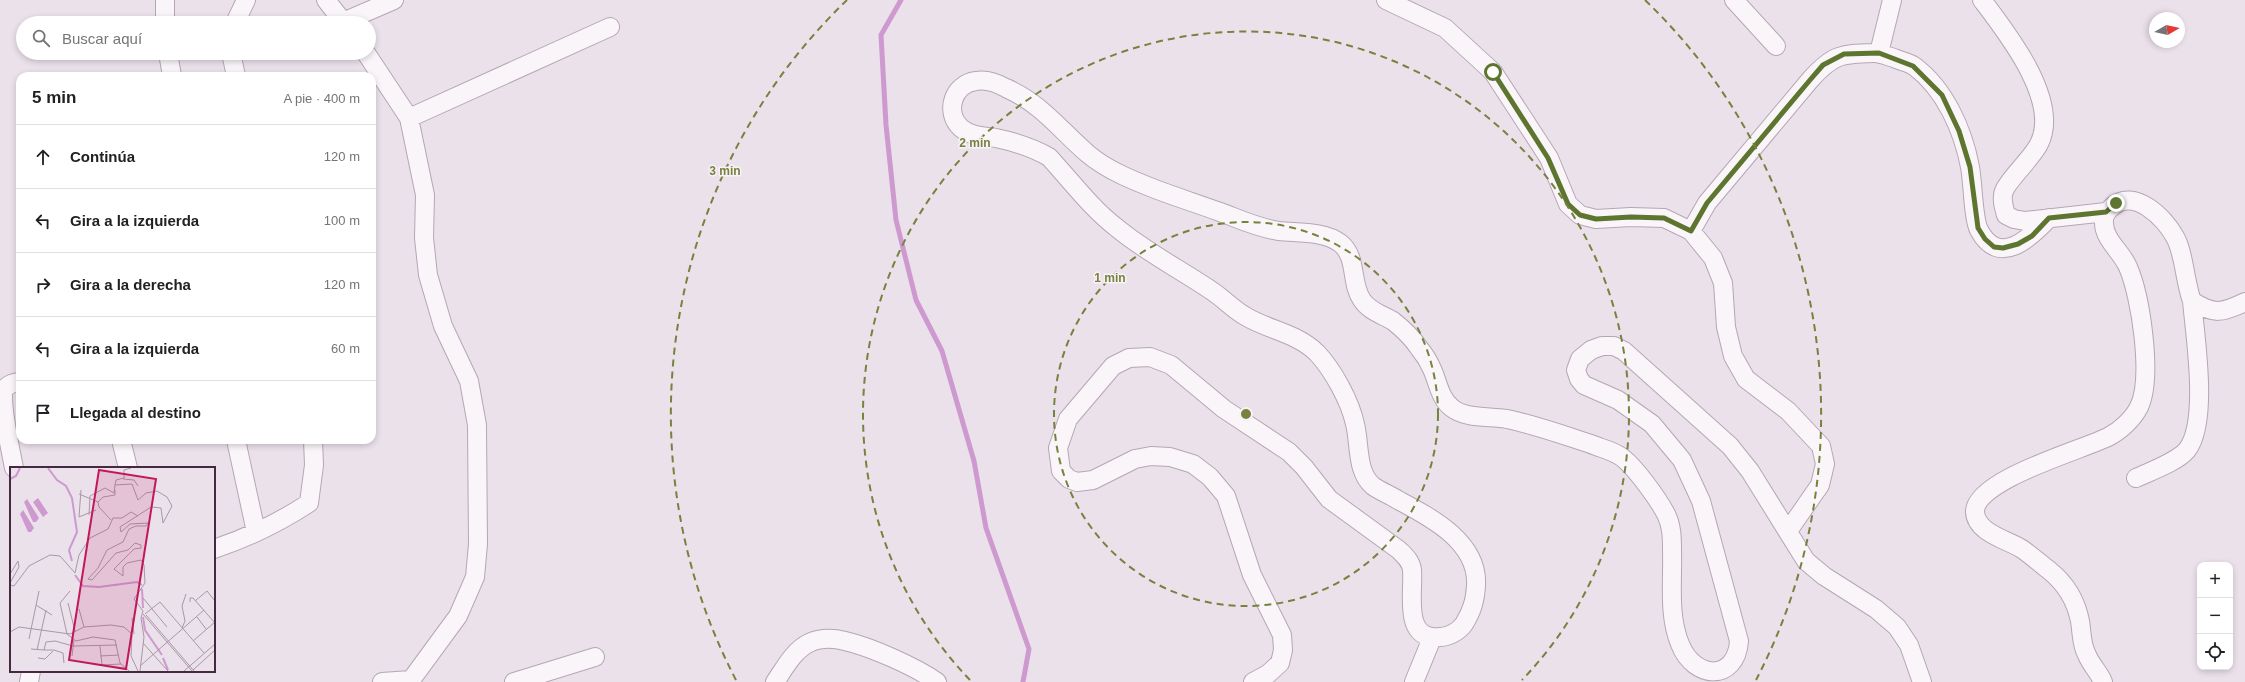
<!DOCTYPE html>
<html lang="es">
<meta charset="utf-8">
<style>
body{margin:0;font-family:Arial,sans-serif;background:#f6f6f6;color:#202124}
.controls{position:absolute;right:12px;bottom:12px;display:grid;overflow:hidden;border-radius:8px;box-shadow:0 2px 6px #0003}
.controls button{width:36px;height:36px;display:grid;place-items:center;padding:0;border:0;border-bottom:1px solid #e0e0e0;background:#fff;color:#202124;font:20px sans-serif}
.compass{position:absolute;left:2149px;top:12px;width:36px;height:36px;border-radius:50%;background:#fff;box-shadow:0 2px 6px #0003;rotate:81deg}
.stop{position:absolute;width:12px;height:12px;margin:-9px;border:3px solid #5d752e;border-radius:50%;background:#fff}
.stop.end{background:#5d752e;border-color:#fff;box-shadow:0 1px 4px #0008}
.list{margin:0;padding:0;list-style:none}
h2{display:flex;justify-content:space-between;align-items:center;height:52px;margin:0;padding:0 16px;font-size:17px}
h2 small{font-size:13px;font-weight:400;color:#757577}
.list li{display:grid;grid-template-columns:26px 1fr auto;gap:12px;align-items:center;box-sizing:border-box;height:64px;padding:0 16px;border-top:1px solid #e0e0e0}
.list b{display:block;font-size:15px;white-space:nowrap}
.list em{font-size:13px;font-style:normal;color:#757577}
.icon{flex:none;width:22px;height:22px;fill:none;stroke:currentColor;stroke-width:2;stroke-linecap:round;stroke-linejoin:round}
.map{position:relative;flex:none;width:2245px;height:682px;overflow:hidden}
.search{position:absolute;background:#fff;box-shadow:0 2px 6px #0003;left:16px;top:16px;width:360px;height:44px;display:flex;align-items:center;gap:10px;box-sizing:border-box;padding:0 14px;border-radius:22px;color:#757577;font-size:15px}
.panel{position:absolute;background:#fff;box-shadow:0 2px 6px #0003;left:16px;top:72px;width:360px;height:372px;border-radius:12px}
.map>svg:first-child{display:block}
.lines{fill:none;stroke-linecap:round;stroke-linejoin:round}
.stream{stroke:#ce99cf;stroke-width:5}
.minor-casing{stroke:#b6a6b5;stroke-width:20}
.minor{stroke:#f9f5f9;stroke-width:18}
.route{stroke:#5d752e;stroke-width:5}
.ring{fill:none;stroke:#76823e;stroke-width:2;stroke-dasharray:7 5}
.inset-river{fill:none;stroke:#ce99cf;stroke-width:2}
.inset-road{fill:none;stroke:#a997a7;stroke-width:1}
.view{fill:#c2185b;fill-opacity:0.15;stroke:#c2185b;stroke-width:2}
.inset-edge{fill:none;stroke:#452842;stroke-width:2}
.centre{fill:#76823e;stroke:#f8f1f8;stroke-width:2}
.ring-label{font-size:12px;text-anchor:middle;font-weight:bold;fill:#76823e;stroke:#f8f1f8;stroke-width:3;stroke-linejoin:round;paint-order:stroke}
</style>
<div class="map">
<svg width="2245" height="682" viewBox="0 0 2245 682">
<rect width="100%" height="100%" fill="#ebe1eb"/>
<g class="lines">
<path class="stream" d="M901 0 881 35 886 125 896 220 916 300 942 351 974 461 986 528 1029 649 1023 682"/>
<defs>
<path id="minor" d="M326 0 344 23
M1386 0 1445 28 1493 72 1549 158 1568 204 1580 215 1596 219 1631 217 1664 218 1691 231 1713 258 1723 283 1726 327 1733 356 1746 379 1788 411 1821 446 1825 464 1820 485 1788 531
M1734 0 1776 46
M1982 0C2007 33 2061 101 2039 144 2032 158 2008 180 2004 191 2001 198 2004 208 2006 215L2014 219 2025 221 2106 212
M343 22 394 0
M165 23V0
M235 23 246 0
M168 53 172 76
M231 53 236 76
M366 53 409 118 425 195 424 238 428 275 443 326 469 381 477 425 478 544 475 577 458 616 411 680
M1879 53 1892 0
M409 118 610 27
M1691 231 1707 203 1810 80C1833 54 1841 54 1874 53 1881 53 1887 56 1894 58 1900 61 1908 62 1914 66 1945 89 1963 130 1970 167 1973 183 1973 218 1979 230 1999 268 2030 238 2049 218
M121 440 128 468
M236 440 256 532
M14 468C11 452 0 403 4 390 8 384 13 383 20 382
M2136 478C2151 471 2177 462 2187 450 2209 422 2195 336 2192 301
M214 549C247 538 280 522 309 503L314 465 313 440
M29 682 31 671
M382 682 411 680
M514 682 595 657
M775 682C784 669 794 650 809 643 820 638 833 638 845 641 871 647 916 667 937 682
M1253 682 1268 674 1280 663 1283 650 1282 635 1252 575 1226 496 1210 477 1193 464 1170 457 1151 456 1135 459 1093 480 1077 482 1069 479 1061 471 1058 448 1068 419 1113 366 1129 358 1150 357 1171 365 1224 409 1289 452 1304 467 1329 499 1399 550C1405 556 1411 561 1412 570 1414 593 1402 641 1440 637 1449 637 1459 631 1464 624 1472 611 1475 601 1476 586 1479 542 1430 517 1398 500 1390 495 1380 491 1373 486 1356 472 1360 443 1355 424 1350 401 1333 370 1317 353 1297 333 1268 330 1245 316 1233 309 1224 299 1212 291 1181 270 1146 252 1117 228 1092 209 1071 181 1049 157 1033 148 1015 142 996 138 984 136 972 137 961 128 944 112 953 84 976 81 986 79 997 83 1006 88 1042 104 1060 130 1088 154 1107 170 1132 180 1155 189 1176 197 1198 204 1220 212 1239 219 1258 228 1279 231 1298 233 1324 231 1340 243 1358 257 1350 283 1362 300 1369 311 1383 315 1393 321 1402 328 1413 339 1419 348 1424 354 1429 362 1432 369 1438 382 1440 399 1452 408 1466 419 1489 416 1507 419 1535 425 1563 435 1591 444 1600 448 1611 450 1620 456 1634 465 1658 499 1666 514 1672 526 1672 538 1672 551 1673 582 1668 615 1680 644 1694 680 1736 682 1739 641L1701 501 1682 460 1652 424 1618 400 1584 385 1579 379 1576 370 1580 359 1591 350 1602 346H1614L1624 351 1730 446 1750 471 1806 561 1824 576 1876 609 1897 627 1909 645 1922 682
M1414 682 1432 638
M2103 682C2099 672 2091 665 2087 655 2081 644 2082 633 2080 621 2076 601 2066 584 2050 571 2041 564 2032 556 2022 549 2008 540 1976 533 1975 512 1974 480 2082 450 2108 437 2120 431 2133 419 2139 407 2153 378 2141 297 2128 267 2122 252 2104 240 2104 223 2103 216 2107 211 2112 207 2134 187 2165 218 2175 237 2184 252 2185 283 2192 301 2214 315 2222 313 2245 302"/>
</defs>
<use href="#minor" class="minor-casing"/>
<use href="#minor" class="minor"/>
</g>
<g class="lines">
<path class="route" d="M1493 72 1548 158 1568 204 1580 215 1596 219 1631 217 1664 218 1691 231 1707 203 1810 80 1823 65 1844 54 1879 53 1913 66 1942 95 1959 131 1970 167 1978 228 1985 239 1994 247 2003 248 2018 244 2032 236 2049 218 2106 212 2116 203"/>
</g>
<g class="ring">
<circle cx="1246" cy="414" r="192"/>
<path d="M970 680A383 383 0 1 1 1522 680"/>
<path d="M736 680A575 575 0 0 1 847 0M1645 0A575 575 0 0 1 1756 680"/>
</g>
<g transform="translate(10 467)">
<rect width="205" height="205" fill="#ebe1eb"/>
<path d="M28 31 38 46 33 50 23 35ZM17 32 29 51 26 55H23L14 35ZM13 43 24 61 21 65H18L10 47Z" fill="#ce99cf"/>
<path class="inset-river" d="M38 1 47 13 56 19 62 31 67 65 59 83 62 94M0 12 6 9 10 1M65 108 73 119 89 120 127 115 132 118M132 122 133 141M133 150 135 163 152 188M153 191 158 203"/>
<path class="inset-road" d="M121 1 114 3V11L106 13 105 18 122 17 128 33 136 26 147 24 157 30 162 39 153 56 151 41 141 40 110 60 111 65 120 57 138 56 136 59H126L119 62 113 75 97 83 88 101 78 112 82 113 106 86 118 83 125 76 131 78V81L124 82 104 102 113 109V100L117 96 131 93 134 98 135 116 124 132 133 144 131 151 134 170 130 204M113 12 124 13 128 19M71 23 69 50 86 43M69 27 88 35M79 48 80 29 95 21 104 26 105 18M101 53 89 40 88 35 93 30 105 28V23M0 107 8 94 9 100 0 116M0 118 4 119 19 99 40 88 50 89 65 106 69 88 80 71 98 62 103 51H112L121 45 128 49M133 131 157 160M185 134 197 124 205 134M180 135V131H183L205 156M58 136 65 164M26 138 42 148M69 142 74 160M133 147 182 204M135 147 150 135 194 186M136 148 184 204M187 150 196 162M122 151 124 167M172 161 175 154 172 139 176 127M0 165 9 160 60 167 74 160 101 158 114 160 122 167M57 167 66 174 83 170 105 173 110 196 119 204M57 167 50 136 60 124M122 167 121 189 128 204M19 172 29 124M183 174 205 155M133 176 158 204M90 179 92 198 111 197M21 182 34 183 36 175 45 174 63 179 107 178M27 183 36 143M34 183H44L53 186 54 196M62 189 64 173M90 189 109 188M28 191 35 192 43 184M130 199 194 143M183 203 205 183M174 204 205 177"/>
<path class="view" d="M89 3 146 12 116 202 59 193Z"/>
<rect width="205" height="205" class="inset-edge"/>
</g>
<circle cx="1246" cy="414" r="6" class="centre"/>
<g class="ring-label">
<text x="975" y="147">2 min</text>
<text x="725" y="175">3 min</text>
<text x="1110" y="282">1 min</text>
</g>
</svg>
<div class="controls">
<button>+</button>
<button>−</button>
<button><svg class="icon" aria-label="locate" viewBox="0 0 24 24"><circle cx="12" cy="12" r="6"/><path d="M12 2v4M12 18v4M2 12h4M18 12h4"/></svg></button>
</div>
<svg class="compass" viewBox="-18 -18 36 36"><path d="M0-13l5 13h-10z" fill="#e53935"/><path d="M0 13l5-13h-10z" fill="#757577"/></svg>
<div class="stop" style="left:1493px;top:72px"></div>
<div class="stop end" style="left:2116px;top:203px"></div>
<div class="search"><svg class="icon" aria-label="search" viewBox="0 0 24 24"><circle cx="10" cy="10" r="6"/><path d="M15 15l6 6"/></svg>Buscar aquí</div>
<section class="panel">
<h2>5 min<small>A pie · 400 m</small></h2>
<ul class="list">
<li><svg class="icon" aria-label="ahead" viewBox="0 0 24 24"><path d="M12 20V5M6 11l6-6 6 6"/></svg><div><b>Continúa</b></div><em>120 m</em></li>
<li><svg class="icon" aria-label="left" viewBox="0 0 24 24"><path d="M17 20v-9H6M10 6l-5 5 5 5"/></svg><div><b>Gira a la izquierda</b></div><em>100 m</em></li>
<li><svg class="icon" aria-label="right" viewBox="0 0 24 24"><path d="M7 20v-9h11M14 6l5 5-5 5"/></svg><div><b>Gira a la derecha</b></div><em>120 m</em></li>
<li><svg class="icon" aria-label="left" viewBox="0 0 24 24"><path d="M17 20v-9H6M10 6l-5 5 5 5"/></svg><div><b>Gira a la izquierda</b></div><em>60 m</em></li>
<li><svg class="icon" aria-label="arrive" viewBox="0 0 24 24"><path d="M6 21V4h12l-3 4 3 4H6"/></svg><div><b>Llegada al destino</b></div></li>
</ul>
</section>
</div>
